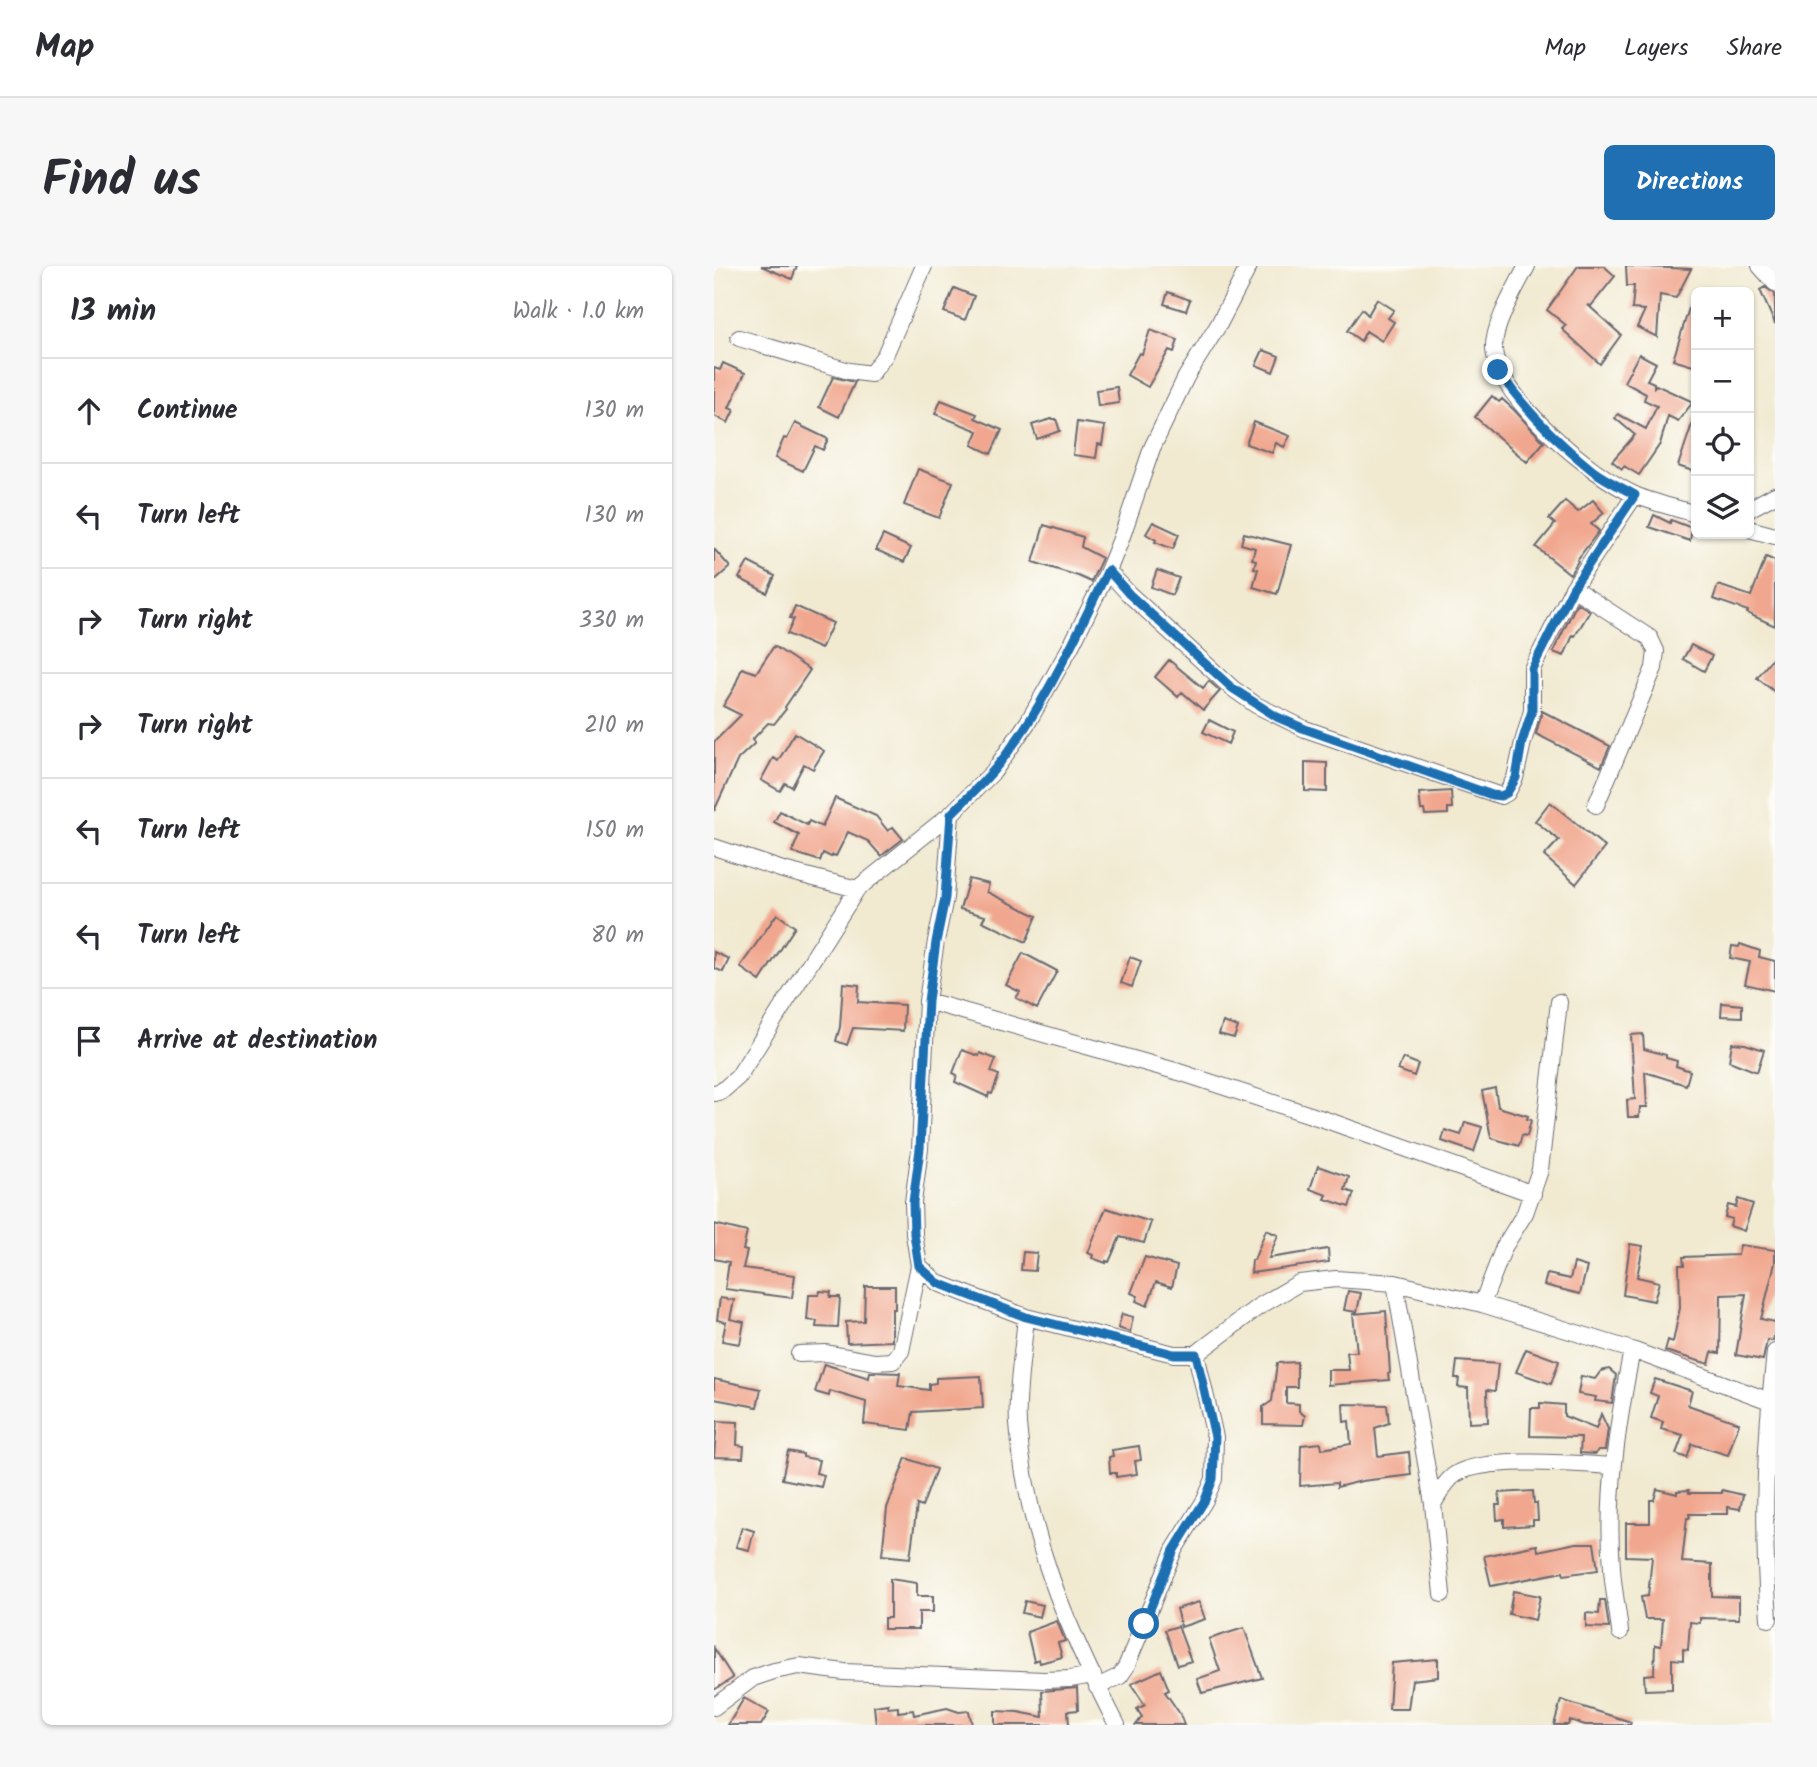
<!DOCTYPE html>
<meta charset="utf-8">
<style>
body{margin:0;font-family:Kalam,sans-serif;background:#f7f7f7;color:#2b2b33}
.controls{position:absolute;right:21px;top:21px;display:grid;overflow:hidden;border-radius:10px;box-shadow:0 2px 5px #0004}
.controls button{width:63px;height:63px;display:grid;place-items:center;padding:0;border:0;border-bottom:2px solid #e1e1e2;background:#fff;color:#2b2b33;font:35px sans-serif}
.stop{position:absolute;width:21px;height:21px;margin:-16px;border:5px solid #1f6fb2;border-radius:50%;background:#fff}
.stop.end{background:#1f6fb2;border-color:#fff;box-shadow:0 2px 7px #0008}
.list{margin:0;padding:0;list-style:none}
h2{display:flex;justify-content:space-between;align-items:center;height:91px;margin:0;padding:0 28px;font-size:30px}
h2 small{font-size:23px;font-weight:400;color:#7c7c81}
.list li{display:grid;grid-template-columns:46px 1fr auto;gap:21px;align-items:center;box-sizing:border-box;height:105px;padding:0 28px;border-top:2px solid #e1e1e2}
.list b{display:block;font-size:26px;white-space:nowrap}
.list em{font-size:23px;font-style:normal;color:#7c7c81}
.icon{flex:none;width:38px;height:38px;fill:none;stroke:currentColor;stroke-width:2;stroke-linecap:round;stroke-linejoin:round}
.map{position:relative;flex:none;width:1061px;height:1459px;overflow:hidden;border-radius:10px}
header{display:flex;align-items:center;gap:42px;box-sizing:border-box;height:98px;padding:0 35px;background:#fff;border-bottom:2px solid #e1e1e2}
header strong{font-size:33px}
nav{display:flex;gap:38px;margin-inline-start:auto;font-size:24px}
.intro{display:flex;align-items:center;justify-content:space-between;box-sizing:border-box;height:168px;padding:0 42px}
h1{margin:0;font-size:49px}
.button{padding:18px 32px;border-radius:10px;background:#1f6fb2;color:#fff;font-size:24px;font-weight:700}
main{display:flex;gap:42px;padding:0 42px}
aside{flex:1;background:#fff;border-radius:10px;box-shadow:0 2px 5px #0004}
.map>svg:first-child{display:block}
.building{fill:#f1a78f}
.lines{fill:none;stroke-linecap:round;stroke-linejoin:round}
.street-casing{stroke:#6a6870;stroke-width:18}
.street{stroke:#fff;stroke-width:16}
.route{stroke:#1f6fb2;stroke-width:9}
</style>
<header>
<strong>Map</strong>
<nav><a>Map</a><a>Layers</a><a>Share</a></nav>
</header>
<div class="intro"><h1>Find us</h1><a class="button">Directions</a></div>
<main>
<aside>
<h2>13 min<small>Walk · 1.0 km</small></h2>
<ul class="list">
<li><svg class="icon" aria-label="ahead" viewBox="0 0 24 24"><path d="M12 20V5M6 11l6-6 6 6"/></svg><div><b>Continue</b></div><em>130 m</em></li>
<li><svg class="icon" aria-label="left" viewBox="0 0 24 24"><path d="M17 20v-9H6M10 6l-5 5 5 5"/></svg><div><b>Turn left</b></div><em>130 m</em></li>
<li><svg class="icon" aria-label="right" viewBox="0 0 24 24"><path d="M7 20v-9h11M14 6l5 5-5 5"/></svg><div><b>Turn right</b></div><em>330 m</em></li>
<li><svg class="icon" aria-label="right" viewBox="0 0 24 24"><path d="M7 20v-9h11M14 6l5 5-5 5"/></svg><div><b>Turn right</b></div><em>210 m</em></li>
<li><svg class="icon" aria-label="left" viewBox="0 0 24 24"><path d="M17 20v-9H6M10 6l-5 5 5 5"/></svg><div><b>Turn left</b></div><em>150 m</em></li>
<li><svg class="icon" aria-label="left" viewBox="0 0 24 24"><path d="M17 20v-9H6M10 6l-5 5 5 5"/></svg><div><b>Turn left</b></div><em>80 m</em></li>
<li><svg class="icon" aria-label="arrive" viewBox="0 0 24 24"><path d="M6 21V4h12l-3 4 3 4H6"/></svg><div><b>Arrive at destination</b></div></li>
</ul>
</aside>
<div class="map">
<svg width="1061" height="1459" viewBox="0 0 1061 1459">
<rect width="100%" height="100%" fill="#fdfcf7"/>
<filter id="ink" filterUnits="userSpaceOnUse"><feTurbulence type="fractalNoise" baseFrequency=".0143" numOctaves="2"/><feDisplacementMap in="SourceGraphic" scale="14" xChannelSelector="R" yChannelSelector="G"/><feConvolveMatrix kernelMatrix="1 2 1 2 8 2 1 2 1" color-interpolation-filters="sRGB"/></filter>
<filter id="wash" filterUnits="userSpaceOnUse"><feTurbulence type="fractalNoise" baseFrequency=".00686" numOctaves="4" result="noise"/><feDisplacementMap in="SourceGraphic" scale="28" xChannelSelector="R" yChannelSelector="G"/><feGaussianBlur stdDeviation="1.57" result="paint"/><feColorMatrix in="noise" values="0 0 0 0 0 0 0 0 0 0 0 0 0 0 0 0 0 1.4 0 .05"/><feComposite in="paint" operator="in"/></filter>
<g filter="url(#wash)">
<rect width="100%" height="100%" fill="#f1ead1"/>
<g id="blocks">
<path class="building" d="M47 0H83L78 13Z
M864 0H890L901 10 877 40 874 39 907 69 886 98 848 63 852 59 833 44Z
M912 0 977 3 962 32 946 29 943 71 923 61 931 44 918 43 920 20H913Z
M1051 21 1061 28V58L1046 24Z
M240 22 260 30 251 54 230 46Z
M454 26 476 34 472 45 450 38Z
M979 29H982V91L979 100 959 94Z
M663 33 680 44 674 52 680 56 668 75 652 65 647 75 633 65 648 43 654 49Z
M436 64 464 74 460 86 455 84 434 121 413 109 425 87 428 88Z
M549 84 565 90 559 106 542 99Z
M925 88 942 97 933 114 940 117V121L942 119 979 136 964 155 954 150 946 178 925 209 910 200 908 203 898 195 921 169 901 152 904 148 932 163 943 140 930 134 932 128 910 116Z
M9 97 31 107 15 142 20 144 14 157 0 150V102L6 104Z
M119 111 141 116 125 151 105 141Z
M403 121 405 137 384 140 382 124Z
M778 130 785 136 788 133 799 143 830 176 813 196 761 151Z
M227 134 263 148 261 152 288 164 277 188 258 179 264 165 221 148Z
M980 152H982V206L964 200Z
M337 153H342L346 165 323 173 318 159Z
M363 156 391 160 388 179 384 178 382 192 359 189Z
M540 156 576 170 570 181 562 177 558 187 532 178Z
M81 157 114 173 109 184 101 180 89 205 61 192 70 172 73 173Z
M204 203 239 216 225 252 190 239Z
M879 234 890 247 877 258 885 265 863 294 864 295 856 308 822 281 841 258 835 253 851 235 864 246Z
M940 249 956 257 957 254 978 262 976 275 935 261Z
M439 256 465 268 459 283 441 276 442 274 432 268Z
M330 259 369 271 367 281 388 292 377 316 364 310 319 296Z
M530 267 577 279 563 328 539 321 544 303 540 302 542 294 538 293 541 282 527 278Z
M169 269 197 282 190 296 162 284Z
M0 283 16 301 0 315Z
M1052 291 1061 295V360L1033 347 1034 345 999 333 1004 319 1037 330Z
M34 296 61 310 53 327 25 312Z
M443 304 465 312 458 329 437 321Z
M863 337 876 345 861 370 859 369 850 390 839 386Z
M81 340 119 357 107 383 73 368 80 353 76 352Z
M977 379 998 390 990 405 969 393Z
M60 380 96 404 71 441 72 443 60 458 54 457 38 474 41 477 24 493 0 545V476L27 449 9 440 20 422 28 402 42 407Z
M1061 389V426L1043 412Z
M455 394 489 422 495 415 506 425 489 444 468 426 464 431 441 411Z
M828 445 896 480 887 501 822 468Z
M495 454 519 466 514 478 489 466Z
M81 467 110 485 99 503 90 498 78 521 71 517 66 525 47 514 59 492 64 495Z
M591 496 613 497V526L591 525Z
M737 525 738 542H734V548L711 549 710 544H707L705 527Z
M121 532 162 550 174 565 179 561 189 573 167 590 154 575 134 566 122 590 119 589 117 591 109 587 106 595 78 586 85 569 60 556 66 545 93 559 95 555 108 561Z
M836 536 891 581 862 618 830 590 845 574 821 555Z
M255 613 275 618 273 626 323 650 312 676 268 655 271 650 246 643Z
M63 648 81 661 46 715 26 701Z
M1026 678 1046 685 1045 691 1061 695V725L1031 718 1036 696 1016 692 1018 680 1025 681Z
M0 686 15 693 9 706 0 702Z
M309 687 343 705 323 743 302 732 306 726 292 719Z
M416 691 427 695 418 721 407 717Z
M129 717 145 719 144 736 190 739 189 765 139 762 133 779 122 775 126 761Z
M1008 737 1028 739V751L1007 750Z
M509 756 524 761 520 772 505 768Z
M929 768 930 783 952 789V792L963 795 962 800 976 805 972 819 931 806 933 841H926L925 851H914L913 834 921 833 917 769Z
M1018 777 1031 778 1050 784 1043 806 1015 795Z
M248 784 265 790 266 787 282 793 277 806 285 809 278 828 275 827 274 831 241 816 243 809 239 807Z
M689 792 704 798 700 810 684 804Z
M781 822 784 841 814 850 813 853 817 854 813 870 808 869 805 880 777 872 768 825Z
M751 856 768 861 760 886 728 875 731 864 747 869Z
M604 900 635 911 631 924 640 927 635 941 611 933 613 929 596 923Z
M1024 933 1039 938 1030 965 1016 960 1018 953 1011 951 1014 939 1022 941Z
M392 942 437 956 430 977 406 971 395 996 392 995V997L378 992 379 989 374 987Z
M0 958 33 966 29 984 33 985 29 1002 81 1009 78 1032 11 1023 15 996 0 993Z
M552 964 564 969 555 992 614 983 615 996 537 1007 538 994H540Z
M916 978 929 980 923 1011 945 1016 940 1035 909 1029Z
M1026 979 1061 984V997L1047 1053 1061 1056V1065L1059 1075 1053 1074 1049 1094 1022 1089 1032 1028 1007 1029 1006 1087 998 1086 995 1098 951 1085 954 1074 959 1076 966 1042 965 999H970L969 991 1024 989Z
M309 986 323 987 321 1005 307 1004Z
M431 991 463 1000 458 1021 442 1016 433 1040 422 1035 424 1030 417 1027Z
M860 997 873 1001 866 1028 830 1019 833 1008 856 1013Z
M151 1020H181V1043H178V1075L133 1077 132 1056 150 1055Z
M106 1025 117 1026 116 1031H126L124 1062 102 1061 103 1055 93 1054 95 1029H105Z
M634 1025 647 1027 643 1046 630 1044Z
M6 1032 20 1034 16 1053 30 1056 26 1078 8 1075 12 1056 3 1054Z
M672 1045 676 1107 674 1108 675 1114 614 1119V1104H635L633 1086H643L639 1048Z
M408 1048 419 1051 416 1066 404 1062Z
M812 1083 845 1095 837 1118 802 1106Z
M743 1095 784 1098 781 1125 773 1124 774 1156 755 1157 754 1122 744 1121 745 1112H741Z
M583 1096V1121H572V1137L585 1138V1145L591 1150 589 1159 549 1158V1141L558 1135 563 1097Z
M110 1098 155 1112 156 1106 186 1107 184 1120 215 1124V1118L222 1117V1112L267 1110 269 1142 199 1146 196 1164 150 1158 152 1136 116 1125 115 1130 101 1126Z
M895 1103 902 1109 898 1137 881 1135 882 1131 864 1128 867 1110 881 1113 887 1105Z
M0 1113 47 1123 43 1141 0 1133Z
M941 1113 978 1125 974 1139 1025 1157 1014 1189 978 1178 973 1192 962 1188 969 1169 947 1163 949 1156 937 1152 944 1130 936 1127Z
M826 1137 850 1139V1150L882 1163 887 1148 894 1163 891 1184H884L881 1188 866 1187 867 1171 816 1170 817 1142H826Z
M629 1138 673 1139 675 1157 661 1162 664 1190 695 1186 697 1209 648 1215 623 1221V1217L586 1220 587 1179 607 1177 608 1183 637 1178 635 1155 630 1156Z
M3 1155 24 1156 23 1179 30 1180 29 1192 0 1191Z
M425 1180 427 1194 421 1195 423 1208 402 1211V1207H396L395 1191 399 1190 398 1184Z
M74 1185 89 1188V1191L105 1194 102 1207 110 1209 107 1221 68 1213Z
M192 1192 222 1203 208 1241 203 1239 196 1292 168 1289 173 1242Z
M943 1223 963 1228V1225L975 1224V1227H1008V1224L1029 1229 1026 1243 1014 1241V1248H975L976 1252H973L968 1296 998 1298V1330L1025 1331V1353L986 1352V1357L976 1356 974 1384 969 1383V1394L958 1393V1423L931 1424 930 1409 940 1408 941 1379 947 1380 949 1353H931L927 1331 934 1330 938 1291 912 1290V1257H936V1234H940Z
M819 1225 820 1237H823L824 1254H819V1259L790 1261V1253L783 1254 782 1239H786L785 1227Z
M28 1261 40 1265 35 1284 22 1281Z
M862 1277H880L884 1304 850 1309 849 1306 777 1320 770 1290 823 1279 824 1285Z
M176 1313 203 1317V1330H219V1346H205V1363H170V1352H176Z
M799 1325 826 1330 821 1354 795 1348Z
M886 1334H891L895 1362 872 1361V1347L885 1348Z
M311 1335 329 1339 326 1351 308 1347Z
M485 1336 491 1353 467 1361 462 1343Z
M343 1355 351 1375 344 1377 348 1391 326 1397 325 1393 320 1395 313 1366Z
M464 1360 477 1395 464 1399 451 1364Z
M530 1362 548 1412 488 1427 483 1413 506 1405 495 1373Z
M0 1382 19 1412 0 1424Z
M724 1393V1411L698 1414 694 1443H675L678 1397Z
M447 1404 455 1424 451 1426 466 1448 470 1459H422L428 1451 423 1443 431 1439 417 1418Z
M363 1422 364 1444 354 1445 355 1459H281V1445L304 1446 329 1451 328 1425Z
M30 1432 55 1446 47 1459H14Z
M847 1434 917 1456 916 1459H871L856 1454 854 1459H840Z
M174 1438V1442L184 1441V1446L199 1444 200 1449 233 1442 245 1446 255 1445 258 1459H162L160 1440Z"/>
</g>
</g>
<g filter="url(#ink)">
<use href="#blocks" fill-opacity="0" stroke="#6a6870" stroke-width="2"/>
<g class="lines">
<defs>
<path id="street" d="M813 0C802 21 778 61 780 84 784 132 878 210 921 229 940 237 962 242 982 248
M1046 0 1061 17
M25 72 135 105 157 108 171 89 210 0
M1035 243 1061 229
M1035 263 1061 270
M394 305 415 328 518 422 542 439 591 463 787 530 793 527 801 512 809 476 818 445V403L859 322 921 229
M859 322 936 372 942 385 940 402 882 539
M237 548 231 632 222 675 213 735 206 883 199 936 200 968 205 1000 224 1017 312 1051 460 1088H482L544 1041 585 1017 622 1013 681 1017 768 1038 918 1084 1061 1137
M0 581 69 604 143 623
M213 735 465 806 615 855 819 928
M0 827 8 825 24 811 143 623 237 548 280 505 314 456 357 380 394 305 407 273 438 182 472 111 505 58 535 0
M681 1017 719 1238 728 1328
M768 1038 790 981 811 947 826 904 845 736
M312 1051C309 1085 302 1124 304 1158 312 1268 353 1362 403 1459
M85 1088 112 1087 161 1096 179 1095 187 1085 205 1000
M719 1238C726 1227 731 1215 742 1208 772 1190 863 1198 899 1200
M1055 1353C1048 1260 1051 1178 1061 1086
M906 1366C904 1345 899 1323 898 1302 892 1229 904 1155 918 1084
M383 1421 406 1410 412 1401 460 1284 491 1234 500 1213 501 1171 482 1088
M0 1441 39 1412 60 1405 85 1400 130 1406 330 1414 356 1413 379 1409"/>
</defs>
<use href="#street" class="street-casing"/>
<use href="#street" class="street"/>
</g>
</g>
<g class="lines" filter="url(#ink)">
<path class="route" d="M430 1358 460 1284 491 1234 499 1213 501 1171 482 1088H460L312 1051 224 1017 205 1000 200 968 199 936 206 883 214 735 222 676 231 632 237 548C251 534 266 520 279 505 326 450 362 370 394 304L415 328 518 422 563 451 591 463 778 529 787 530 793 527 802 512 808 476 818 445V403L859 322 921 229C907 221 891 214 878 204 842 175 809 142 784 104"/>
</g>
</svg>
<div class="controls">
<button>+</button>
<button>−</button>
<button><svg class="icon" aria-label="locate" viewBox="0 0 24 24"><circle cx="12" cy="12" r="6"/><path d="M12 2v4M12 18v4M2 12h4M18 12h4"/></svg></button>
<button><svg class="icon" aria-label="layers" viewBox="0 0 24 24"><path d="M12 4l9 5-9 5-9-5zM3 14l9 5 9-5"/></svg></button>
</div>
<div class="stop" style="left:430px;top:1358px"></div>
<div class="stop end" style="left:784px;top:104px"></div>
</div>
</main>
